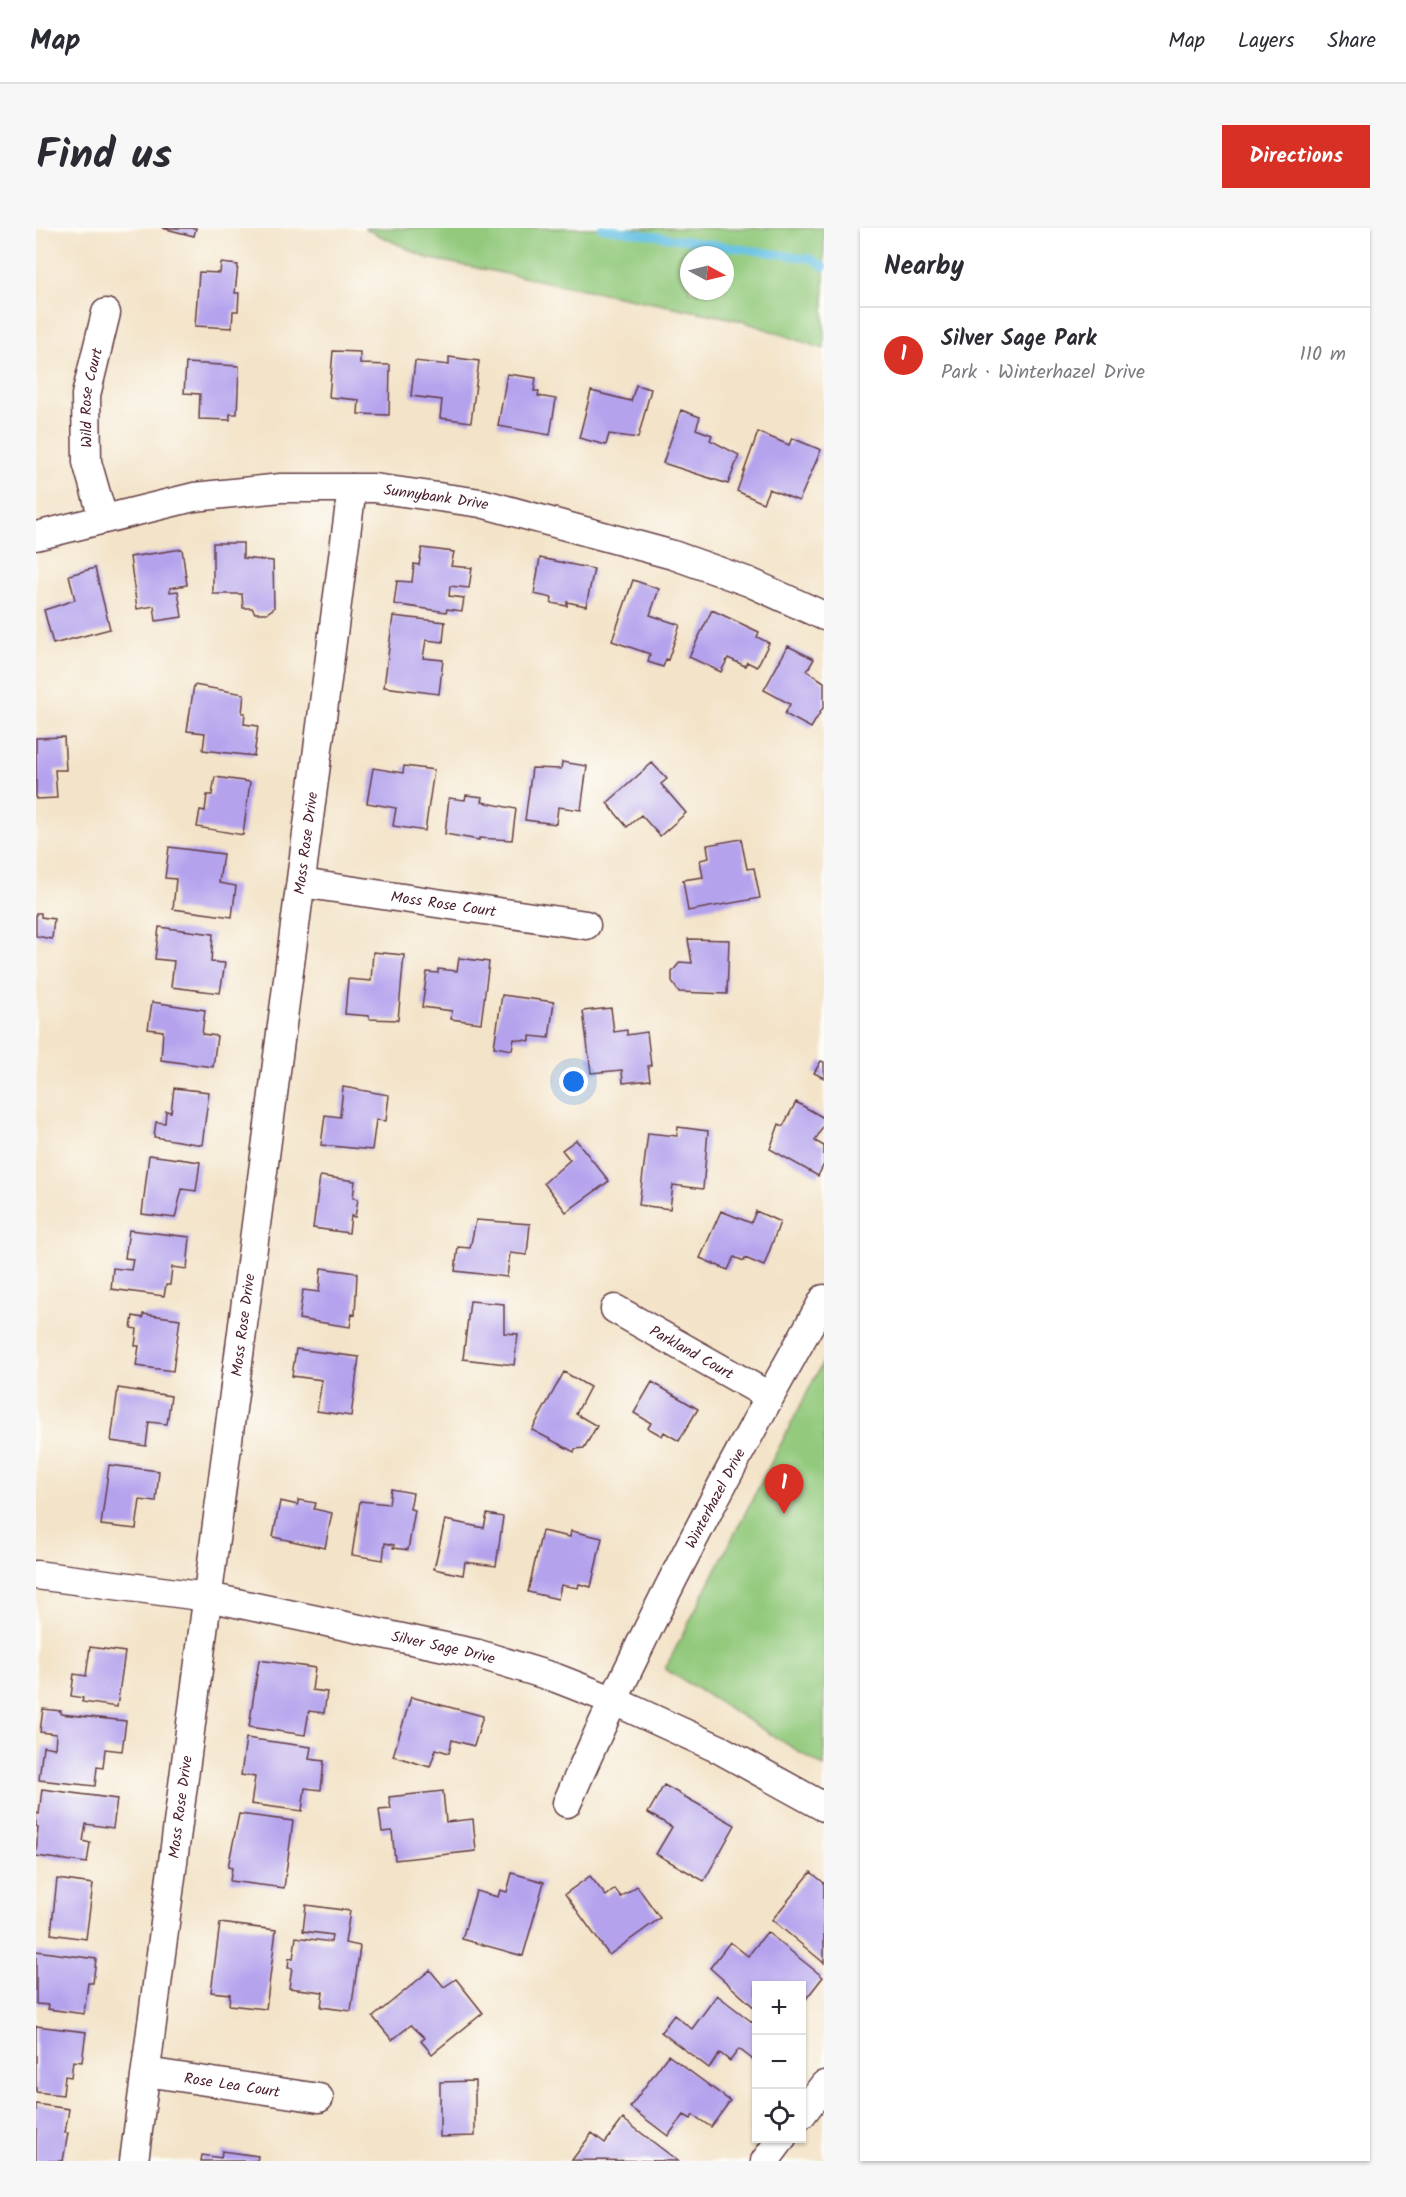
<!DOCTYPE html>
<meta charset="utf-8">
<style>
body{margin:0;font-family:Kalam,sans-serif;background:#f7f7f7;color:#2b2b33}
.controls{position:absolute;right:18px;bottom:18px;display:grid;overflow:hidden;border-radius:0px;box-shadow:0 2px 4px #0004}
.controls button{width:54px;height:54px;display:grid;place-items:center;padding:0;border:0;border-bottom:2px solid #e1e1e2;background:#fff;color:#2b2b33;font:30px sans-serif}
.compass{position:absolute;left:644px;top:18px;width:54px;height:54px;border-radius:50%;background:#fff;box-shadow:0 2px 4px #0004;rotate:97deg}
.you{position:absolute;left:538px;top:854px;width:21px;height:21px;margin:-15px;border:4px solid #fff;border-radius:50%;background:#1a73e8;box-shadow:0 0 0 9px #1a73e833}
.badge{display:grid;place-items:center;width:39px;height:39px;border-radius:50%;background:#d93025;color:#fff;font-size:20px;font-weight:700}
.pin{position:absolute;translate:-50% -50px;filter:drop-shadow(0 2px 3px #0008)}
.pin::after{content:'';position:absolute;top:32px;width:21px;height:18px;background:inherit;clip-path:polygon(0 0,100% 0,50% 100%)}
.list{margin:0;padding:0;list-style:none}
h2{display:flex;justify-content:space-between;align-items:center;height:78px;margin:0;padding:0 24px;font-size:26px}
h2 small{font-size:20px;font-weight:400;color:#7c7c81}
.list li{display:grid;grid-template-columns:39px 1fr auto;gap:18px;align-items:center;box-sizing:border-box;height:96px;padding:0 24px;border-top:2px solid #e1e1e2}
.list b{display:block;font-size:22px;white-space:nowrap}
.list p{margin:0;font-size:20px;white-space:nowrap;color:#7c7c81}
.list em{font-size:20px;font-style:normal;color:#7c7c81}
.icon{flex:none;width:33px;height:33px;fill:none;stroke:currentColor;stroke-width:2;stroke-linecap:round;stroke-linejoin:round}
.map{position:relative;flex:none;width:788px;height:1933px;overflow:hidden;border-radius:0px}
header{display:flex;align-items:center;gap:36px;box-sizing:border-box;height:84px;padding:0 30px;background:#fff;border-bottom:2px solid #e1e1e2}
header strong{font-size:28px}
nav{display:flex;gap:33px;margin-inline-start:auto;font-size:21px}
.intro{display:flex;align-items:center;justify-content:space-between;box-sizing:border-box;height:144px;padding:0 36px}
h1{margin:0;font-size:42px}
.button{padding:15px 27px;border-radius:0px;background:#d93025;color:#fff;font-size:21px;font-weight:700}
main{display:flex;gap:36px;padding:0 36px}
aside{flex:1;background:#fff;border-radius:0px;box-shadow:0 2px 4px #0004}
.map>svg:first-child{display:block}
.green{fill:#92c97b;stroke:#6e7453;stroke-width:1.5;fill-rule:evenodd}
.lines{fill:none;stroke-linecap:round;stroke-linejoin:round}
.stream{stroke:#66c1e4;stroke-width:8}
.building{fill:#b4a2ed}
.minor-casing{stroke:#633c43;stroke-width:31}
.minor{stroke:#fff;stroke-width:28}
.labels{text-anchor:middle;stroke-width:5;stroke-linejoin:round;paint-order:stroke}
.street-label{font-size:15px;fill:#4a1f2b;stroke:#fdfcf7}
</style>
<header>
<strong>Map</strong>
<nav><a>Map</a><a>Layers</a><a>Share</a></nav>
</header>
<div class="intro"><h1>Find us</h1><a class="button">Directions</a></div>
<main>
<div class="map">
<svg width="788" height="1933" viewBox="0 0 788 1933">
<rect width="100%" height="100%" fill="#fdfcf7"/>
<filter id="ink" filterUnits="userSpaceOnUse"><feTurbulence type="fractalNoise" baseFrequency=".0167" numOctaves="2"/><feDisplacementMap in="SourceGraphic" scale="12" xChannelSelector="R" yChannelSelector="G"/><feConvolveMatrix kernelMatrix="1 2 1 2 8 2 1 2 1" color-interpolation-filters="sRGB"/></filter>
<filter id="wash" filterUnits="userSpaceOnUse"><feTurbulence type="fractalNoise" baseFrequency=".008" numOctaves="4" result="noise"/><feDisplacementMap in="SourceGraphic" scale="24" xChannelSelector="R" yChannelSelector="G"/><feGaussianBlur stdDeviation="1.35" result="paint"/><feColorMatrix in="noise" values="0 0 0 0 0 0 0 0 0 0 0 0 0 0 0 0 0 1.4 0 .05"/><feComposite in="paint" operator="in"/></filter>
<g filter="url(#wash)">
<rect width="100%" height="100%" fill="#f3e3c8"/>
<path class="green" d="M328 0H788V121L703 92 391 30ZM653 27H689V63H653Z
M788 1132V1539L629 1441Z"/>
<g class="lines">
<path class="stream" d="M566 0 776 31 788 39"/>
</g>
<g id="blocks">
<path class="building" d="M126 0H160L158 8Z
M185 35 202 37 199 65H203L202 83H197L196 100 159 98 163 44 184 45Z
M297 123 324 124V136L354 137 353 187 322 186 323 172 293 169Z
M413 129 443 133 435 194 404 190 406 172 375 168 379 133 413 137Z
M150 135 203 138 201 186H194V192L163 191 164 166 148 165Z
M471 146 500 150 498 163H503L502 168 520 171 514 207 462 198Z
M600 157 615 161 602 210 573 206 570 217 543 210 555 163 595 173Z
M645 182 664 189 660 201 676 207 674 212 703 227 692 256 627 235Z
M722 204 753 217 756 210 785 222 763 273 733 261 727 275 701 263Z
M177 315H207V330L237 333 238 380 231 385H219L216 380H207L206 366H177Z
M386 320 418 324 415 338 436 340 433 360 414 358 413 368 428 370 426 383 411 381 410 384 358 376 361 353 376 354 378 336 383 337Z
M146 321 151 357 134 360V364L142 363 146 389 120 393 118 378 101 381 94 329Z
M504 330 558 341 550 378 531 374V378L515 375 516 370 498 366Z
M59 340 74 401 17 416 8 382 39 372 33 347Z
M597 352 623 361 614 387 644 397 632 432 630 431 627 439 612 434 614 426 576 413Z
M676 382 723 404 721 409 733 415 721 439 711 434 709 438 692 430 685 444 653 429Z
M357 388 409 394 407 414 390 412 387 430 407 432 403 466 348 459Z
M752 418 778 431 771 443 788 454V478L775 500 749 486 754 476 728 462Z
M158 457 208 466 206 485H209L208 496 222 498 218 528 167 522 169 505 151 503Z
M28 509 30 542H19L21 570 0 571V510Z
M526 534 551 538 545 582 522 579 520 596 489 592 496 540 525 541Z
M616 535 631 551 625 556 650 585 624 608 605 587 591 599 571 575Z
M368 538 398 542 389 603 357 598 360 580 331 575 337 540 367 545Z
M179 549 214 554 207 607 161 599 164 582 169 583 171 567H176Z
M430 567 447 569 446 574 480 581 476 612 443 610V612L409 606 413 570 429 572Z
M705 611 711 641 718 640 724 670 652 683 647 652 667 649 664 632 673 630 671 617Z
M133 619 187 626 183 655 200 658 196 689 137 681 140 651 129 650Z
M0 685H5V689L18 691 16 711 0 708Z
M123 699 177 706 175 734 189 735 184 765 135 759 138 733 119 731Z
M652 711 693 712 691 766 643 764 636 754V744L644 734 656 735Z
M337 724 368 727 362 792 333 791V788L309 786 312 751 335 753Z
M423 730 453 734 445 795 415 791 416 783 386 779 391 744 402 745V741L421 743Z
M466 767 518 774 513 810 494 808V813L478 811 476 822 458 819Z
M116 774 169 782 166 806 181 808 177 839 125 832 127 803 112 801Z
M575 780 578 804 591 802V807L611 804 615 837 612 838 614 852 587 855 586 842 555 845 547 783Z
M785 833 788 834V850L778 845Z
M307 859 353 867 350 893 340 892 336 922 285 917 289 887 304 889Z
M138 860 173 864 166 917 118 909 120 894 129 895 130 883 135 884Z
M760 874 788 890V896L779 913 788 918V936L782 948 734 921 743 896 747 898Z
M642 899 672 903 667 961 637 957 634 981 603 977 612 905 641 908Z
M540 912 573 953 530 984 508 955 534 932 526 922Z
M113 927 164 934 160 963 146 961 139 990 106 986Z
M284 948 319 953 317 970 322 971 319 989 315 988 313 1005 277 1000Z
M685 983 715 995 720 983 744 994 728 1038 709 1030 708 1033 698 1029 692 1042 664 1030Z
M440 992 494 996 491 1027 474 1025 471 1049 419 1043 422 1019 434 1020Z
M93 1002 154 1009 151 1041 136 1039 134 1057H130L128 1068 75 1061 77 1040 95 1042 97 1031 89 1030Z
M285 1040 321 1045 319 1087 316 1086 314 1099 263 1091 267 1062 283 1064Z
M434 1073 468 1076V1105L482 1106 478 1137 427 1131Z
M107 1086 144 1091 137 1143 100 1138 103 1118H99L101 1101 95 1100 97 1088 107 1090Z
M260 1121 323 1129 315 1188 281 1183 286 1152 256 1148Z
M528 1144 554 1159 540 1186 561 1198 548 1220 539 1221 538 1224 496 1202Z
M616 1154 662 1181 643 1213 628 1204 626 1208 612 1200 615 1195 598 1185Z
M82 1160 135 1168 131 1196 113 1194 110 1218 75 1213Z
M73 1237 123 1243 120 1274 104 1272 100 1301 65 1297Z
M355 1261 377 1265 374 1281 379 1282 372 1322 357 1320 358 1317 349 1315 347 1332 316 1327 324 1273 353 1276Z
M262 1272 280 1275 278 1281 296 1285 289 1320 237 1309 244 1273 262 1277Z
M451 1286 467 1289 460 1338 429 1334 427 1347 398 1341 409 1292 448 1300Z
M506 1303 534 1309 535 1303 566 1310 555 1359 543 1356 542 1360 525 1357 522 1371 492 1364Z
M54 1419 89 1424 81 1479 46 1474 47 1470 35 1468 38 1446 50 1448Z
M223 1432 279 1440 276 1462 291 1464 288 1485 273 1483 269 1507 213 1499Z
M375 1469 447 1488 438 1518 416 1512 413 1525 400 1521 394 1539 357 1528Z
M7 1481 25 1483V1486L90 1493 86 1523 69 1521 67 1540 61 1539 59 1558 3 1552 7 1518 19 1520 20 1506 4 1504Z
M210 1510 275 1519 273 1531 288 1533 285 1562 269 1560 266 1583 215 1576 219 1549 205 1547Z
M628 1557 699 1597 668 1653 620 1626 636 1599 612 1585Z
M6 1561 81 1571 77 1600 50 1596 47 1613 54 1615 51 1635 0 1628 2 1599 0 1598V1585L3 1586Z
M407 1563 410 1594 437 1591 440 1623 359 1632 356 1603 346 1604 343 1582 355 1581 353 1569Z
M203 1586 257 1593 248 1660 194 1653 196 1640 192 1639Z
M775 1644 788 1655V1735L736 1692Z
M476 1645 508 1654 487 1728 426 1711 440 1663 462 1669 464 1662 471 1664Z
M554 1648 570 1668 579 1661 585 1669 601 1658 624 1690 573 1727 529 1666Z
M21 1651 57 1656 50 1711 15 1706Z
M270 1677 314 1683 309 1715 324 1718 315 1783 285 1779 287 1764 253 1760 256 1740H252L253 1730 257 1731 260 1709 295 1714 296 1707 267 1703Z
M184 1695 240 1702 230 1781 193 1777 194 1766 175 1764Z
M731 1704 787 1749 766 1776V1758H720V1781L674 1740 694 1714 712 1728Z
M0 1723 60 1731 57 1755H52L48 1786 12 1781 13 1777 0 1776Z
M394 1742 408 1759 420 1751 447 1785 396 1826 385 1813 389 1810 375 1797 356 1812 337 1789Z
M681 1767 720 1797V1834L703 1821 694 1833 684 1825 673 1840 625 1804 638 1787 656 1801Z
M0 1798 50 1804 46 1834 37 1833 35 1849 29 1848 27 1867 0 1864Z
M632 1827 694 1873 675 1899 657 1887 655 1891 648 1887 632 1908 594 1879Z
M439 1853V1908L404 1909V1854Z
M0 1876 33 1881 29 1905H32L27 1933H0Z
M587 1891 642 1933 536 1932 556 1905 569 1915Z
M186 1923 222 1928 221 1933H165L166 1927 185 1930Z"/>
</g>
</g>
<g filter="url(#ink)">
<use href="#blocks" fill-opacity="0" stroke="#633c43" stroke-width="1.5"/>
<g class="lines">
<defs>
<g id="minor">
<path id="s1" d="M67 290 51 234 50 167 70 85"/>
<path id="s2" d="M0 308 158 269 245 260H338L445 275 637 327 713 354 788 388"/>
<path id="s3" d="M265 655 550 697"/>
<path id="s4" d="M579 1081 733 1168"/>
<path id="s5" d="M0 1347 172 1369 442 1426 520 1450 576 1472 683 1521 788 1579"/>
<path id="s6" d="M531 1575C606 1402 696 1235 788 1071"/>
<path id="s7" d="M110 1844 283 1870"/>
<path d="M766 1886 788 1857"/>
<path id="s8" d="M98 1933 316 260"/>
<path d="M729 1933 746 1910"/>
</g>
</defs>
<use href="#minor" class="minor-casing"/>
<use href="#minor" class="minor"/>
</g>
</g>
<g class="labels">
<g class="street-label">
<text dy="5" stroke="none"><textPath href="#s1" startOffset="123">Wild Rose Court</textPath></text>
<text dy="5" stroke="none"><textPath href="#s2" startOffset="406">Sunnybank Drive</textPath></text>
<text dy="5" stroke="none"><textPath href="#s8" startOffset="1329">Moss Rose Drive</textPath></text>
<text dy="5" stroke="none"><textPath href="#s3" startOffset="144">Moss Rose Court</textPath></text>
<text dy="5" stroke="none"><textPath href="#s8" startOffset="843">Moss Rose Drive</textPath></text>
<text dy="5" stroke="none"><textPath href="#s4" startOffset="88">Parkland Court</textPath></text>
<text dy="5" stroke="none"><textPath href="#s6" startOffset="339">Winterhazel Drive</textPath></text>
<text dy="5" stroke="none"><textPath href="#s5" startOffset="414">Silver Sage Drive</textPath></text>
<text dy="5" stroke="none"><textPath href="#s8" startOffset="357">Moss Rose Drive</textPath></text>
<text dy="5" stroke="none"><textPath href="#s7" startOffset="87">Rose Lea Court</textPath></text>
</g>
</g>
</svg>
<div class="controls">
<button>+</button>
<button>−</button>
<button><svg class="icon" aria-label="locate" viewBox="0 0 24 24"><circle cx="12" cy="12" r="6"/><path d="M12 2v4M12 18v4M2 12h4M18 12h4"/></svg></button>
</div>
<svg class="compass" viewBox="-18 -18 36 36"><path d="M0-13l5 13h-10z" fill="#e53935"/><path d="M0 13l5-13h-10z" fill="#7c7c81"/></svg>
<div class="you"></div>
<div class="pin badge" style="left:748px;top:1286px">1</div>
</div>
<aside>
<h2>Nearby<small></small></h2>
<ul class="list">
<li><span class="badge">1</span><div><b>Silver Sage Park</b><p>Park · Winterhazel Drive</p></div><em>110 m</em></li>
</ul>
</aside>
</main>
